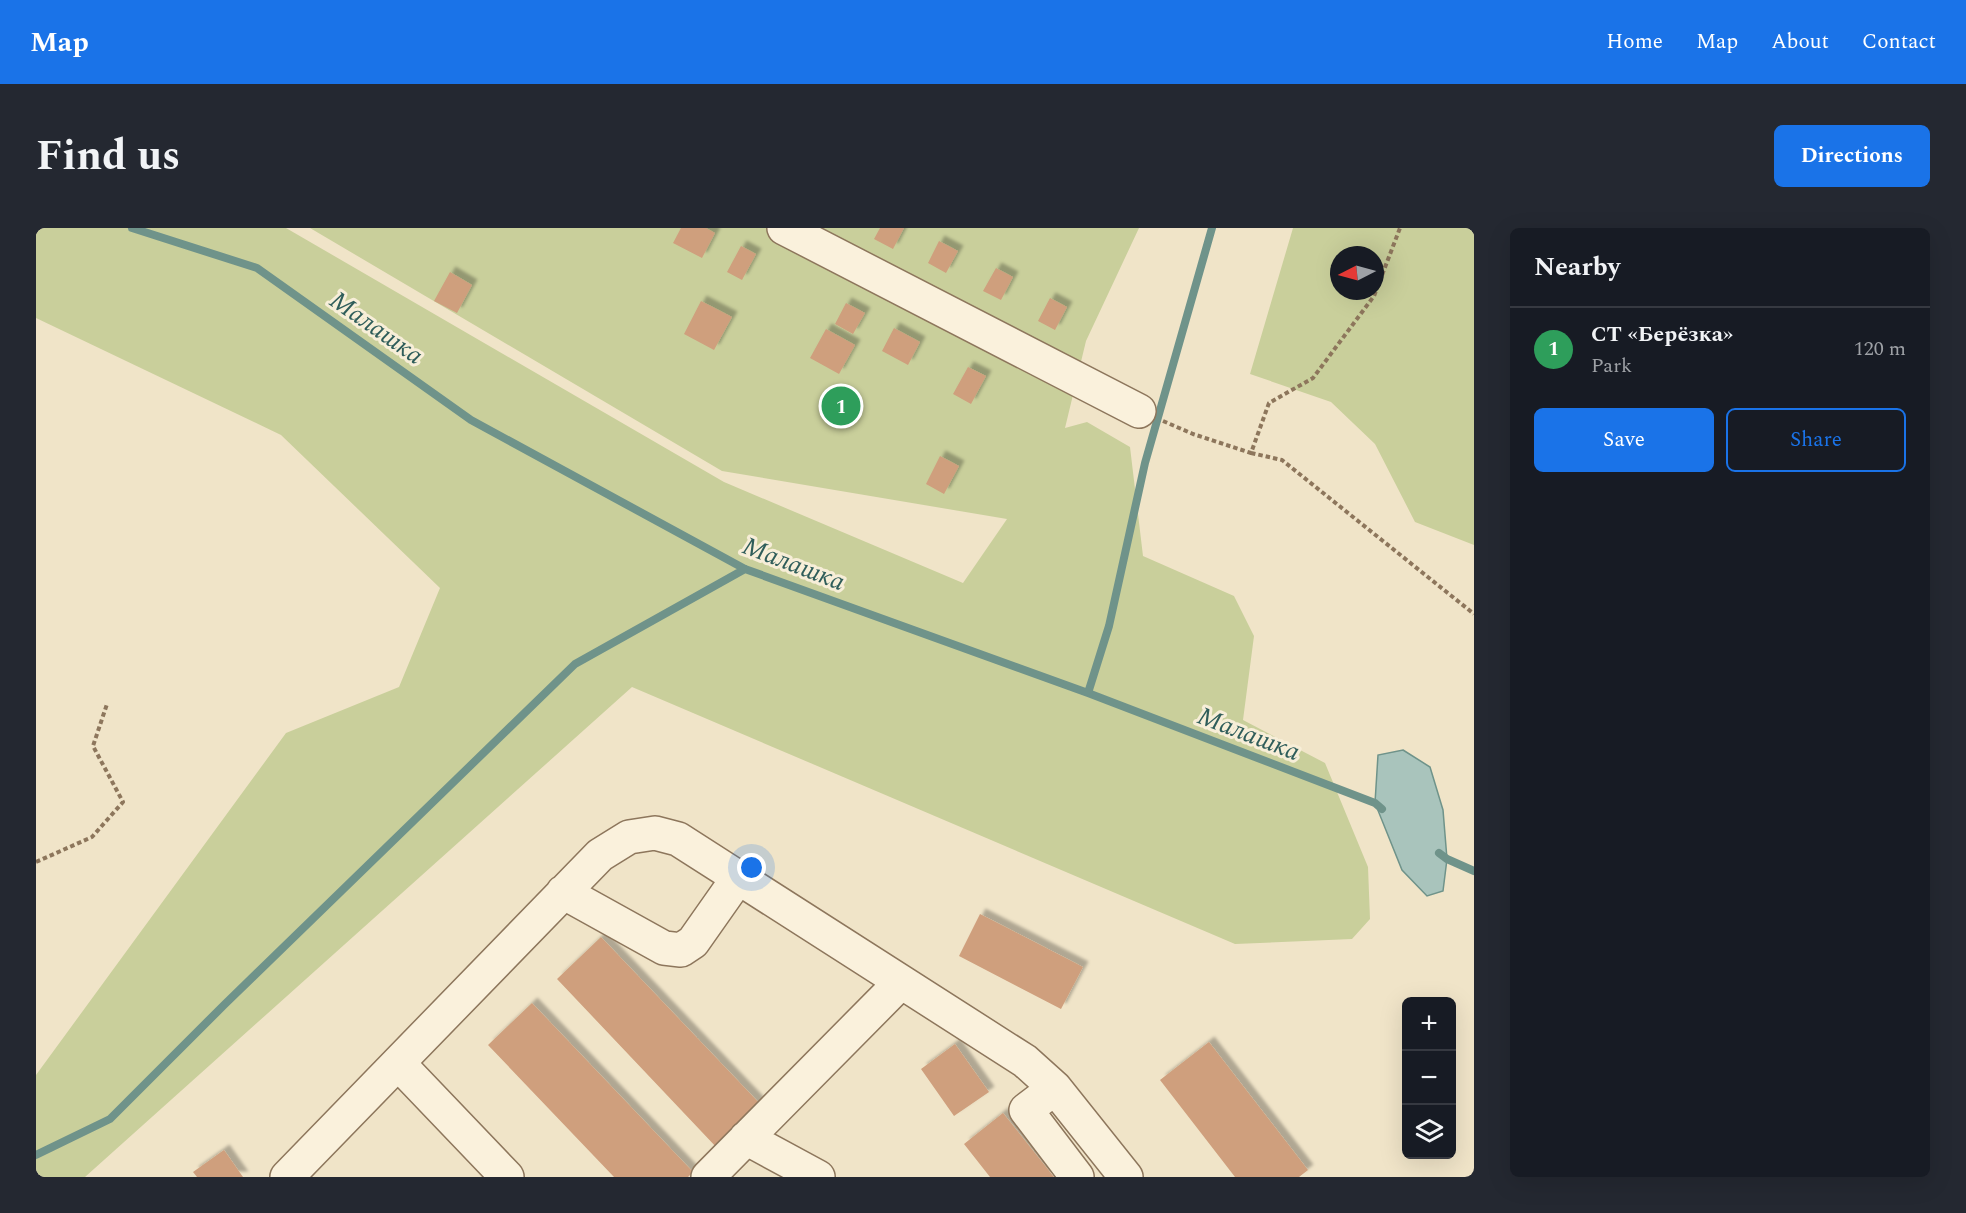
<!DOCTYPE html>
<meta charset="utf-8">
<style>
body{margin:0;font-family:Spectral,serif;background:#242831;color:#f1f3f6}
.controls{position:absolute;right:18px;bottom:18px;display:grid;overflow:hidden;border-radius:9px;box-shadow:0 6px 24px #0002}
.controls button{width:54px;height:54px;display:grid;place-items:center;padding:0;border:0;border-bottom:2px solid #363941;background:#171b24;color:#f1f3f6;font:30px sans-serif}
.compass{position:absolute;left:1294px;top:18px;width:54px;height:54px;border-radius:50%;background:#171b24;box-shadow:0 6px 24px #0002;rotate:264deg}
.you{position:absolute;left:716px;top:640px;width:21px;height:21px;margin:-15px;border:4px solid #fff;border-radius:50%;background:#1a73e8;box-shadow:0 0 0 9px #1a73e833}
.badge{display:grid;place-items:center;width:39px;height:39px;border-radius:50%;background:#1a73e8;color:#fff;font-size:20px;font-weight:700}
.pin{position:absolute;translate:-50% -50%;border:3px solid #fff;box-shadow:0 2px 6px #0006}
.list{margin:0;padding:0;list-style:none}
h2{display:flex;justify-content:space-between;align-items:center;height:78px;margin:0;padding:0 24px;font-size:26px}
h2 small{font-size:20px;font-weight:400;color:#9ea1a6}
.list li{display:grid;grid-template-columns:39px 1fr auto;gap:18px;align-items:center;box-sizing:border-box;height:84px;padding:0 24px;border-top:2px solid #363941}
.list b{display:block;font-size:22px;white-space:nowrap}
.list p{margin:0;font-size:20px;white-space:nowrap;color:#9ea1a6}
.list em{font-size:20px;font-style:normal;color:#9ea1a6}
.actions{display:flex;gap:12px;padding:18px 24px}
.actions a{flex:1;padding:14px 0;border:2px solid #1a73e8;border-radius:9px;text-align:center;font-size:21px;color:#1a73e8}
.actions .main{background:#1a73e8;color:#fff}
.icon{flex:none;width:33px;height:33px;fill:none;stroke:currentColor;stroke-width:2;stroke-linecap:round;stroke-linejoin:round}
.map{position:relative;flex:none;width:1438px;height:949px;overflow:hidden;border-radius:9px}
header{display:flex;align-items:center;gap:36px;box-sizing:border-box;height:84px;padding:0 30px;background:#1a73e8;color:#fff}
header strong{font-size:28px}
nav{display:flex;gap:33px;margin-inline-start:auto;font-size:21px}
.intro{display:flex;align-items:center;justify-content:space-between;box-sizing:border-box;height:144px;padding:0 36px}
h1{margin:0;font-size:42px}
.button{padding:15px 27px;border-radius:9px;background:#1a73e8;color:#fff;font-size:21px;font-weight:700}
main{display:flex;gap:36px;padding:0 36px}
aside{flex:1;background:#171b24;border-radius:9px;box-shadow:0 6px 24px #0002}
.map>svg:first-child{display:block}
.green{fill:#c9cf9b;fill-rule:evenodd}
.water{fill:#a9c4bc;stroke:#6f938a;stroke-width:1.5}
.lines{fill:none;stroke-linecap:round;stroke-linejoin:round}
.stream{stroke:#6f938a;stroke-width:8}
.building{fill:#cf9f7d;filter:url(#shadow)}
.minor-casing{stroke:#8d765c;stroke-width:36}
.path{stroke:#8d765c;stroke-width:4;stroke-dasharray:4.5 3;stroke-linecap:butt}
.minor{stroke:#faf1dc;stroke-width:33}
.labels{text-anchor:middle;stroke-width:6;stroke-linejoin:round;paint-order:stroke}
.water-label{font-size:26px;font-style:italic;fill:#2f5d5a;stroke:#f7eed8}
</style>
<header>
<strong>Map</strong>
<nav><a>Home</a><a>Map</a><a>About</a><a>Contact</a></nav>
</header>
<div class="intro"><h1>Find us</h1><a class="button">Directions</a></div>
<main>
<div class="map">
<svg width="1438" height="949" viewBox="0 0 1438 949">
<defs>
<filter id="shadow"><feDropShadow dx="5.5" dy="-5.5" stdDeviation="1.5" flood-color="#0004"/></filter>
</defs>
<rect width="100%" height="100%" fill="#f0e4c8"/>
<path class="green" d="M0 0H250L688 254 927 355 971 291 686 243 274 0H1103L1050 113 1029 200 1051 194 1094 219 1107 328 1198 368 1218 408 1207 492 1289 535 1332 639 1334 691 1316 711 1199 716 596 459 49 949H0V847L250 505 363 459 404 360 245 207 0 90Z
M1257 0H1438V317L1379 294 1339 216 1295 174 1214 146ZM1303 27H1339V63H1303Z"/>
<path class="water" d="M1367 522 1394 539 1407 582 1411 631 1407 663 1391 668 1366 642 1339 575 1342 527Z"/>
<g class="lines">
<path class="stream" d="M96 0 221 40 435 192 709 341 1052 465 1339 575 1346 581
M1052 465 1073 398 1109 235 1176 0
M1403 625 1411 631 1438 643
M0 927 74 891 188 777 539 436 709 341"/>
</g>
<path class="building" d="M645 0H670L679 5 666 30 637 15Z
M844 0H868L857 21 838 11Z
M903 13 922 23 910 45 892 35Z
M705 18 720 26 706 52 691 44Z
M960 40 977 49 965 72 947 63Z
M414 44 436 57 421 85 398 73Z
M1014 70 1031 79 1019 102 1002 93Z
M665 73 696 89 678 122 648 106Z
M810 75 829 85 817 106 799 96Z
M858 100 884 114 872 137 846 123Z
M790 101 819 117 803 146 774 130Z
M932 139 950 148 935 176 917 166Z
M904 228 923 238 908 266 890 256Z
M944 686 1047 739 1025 781 923 728Z
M565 709 726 878 682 921 521 751Z
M496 775 657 944 652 949H578L452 817Z
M1173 814 1272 942 1263 949H1199L1124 852Z
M919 816 953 864 918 888 885 841Z
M967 885 1018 949H954L928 916Z
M188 922 207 949H161L157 944Z"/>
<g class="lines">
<defs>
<path id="minor" d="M748 0 1103 183
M527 664 628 720 645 722 657 714 702 650
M362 835 471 949
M1019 860 990 882 1041 949
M710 910 782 949
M251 949 564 627 593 609 619 605 642 611 989 833 1019 860 1090 949
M672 949 864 755"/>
</defs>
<use href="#minor" class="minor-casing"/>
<path class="path" d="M1127 193 1157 206 1215 225 1233 175 1277 150 1338 68 1364 0
M1215 225 1246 232 1438 386
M0 634 56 609 87 574 57 518 71 476"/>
<use href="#minor" class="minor"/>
</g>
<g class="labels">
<g class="water-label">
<text transform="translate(341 99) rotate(35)" y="9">Малашка</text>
<text transform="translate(758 335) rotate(21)" y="9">Малашка</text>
<text transform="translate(1213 505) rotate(21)" y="9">Малашка</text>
</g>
</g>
</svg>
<div class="controls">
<button>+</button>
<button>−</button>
<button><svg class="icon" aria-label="layers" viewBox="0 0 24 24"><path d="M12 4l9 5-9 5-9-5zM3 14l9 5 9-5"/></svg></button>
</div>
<svg class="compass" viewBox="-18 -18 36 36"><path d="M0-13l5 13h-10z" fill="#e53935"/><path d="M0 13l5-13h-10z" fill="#9ea1a6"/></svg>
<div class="you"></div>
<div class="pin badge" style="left:805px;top:178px;background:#2e9e5b">1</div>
</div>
<aside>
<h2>Nearby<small></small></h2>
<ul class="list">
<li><span class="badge" style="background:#2e9e5b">1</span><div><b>СТ «Берёзка»</b><p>Park</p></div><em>120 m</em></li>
</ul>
<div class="actions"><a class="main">Save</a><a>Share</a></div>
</aside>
</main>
